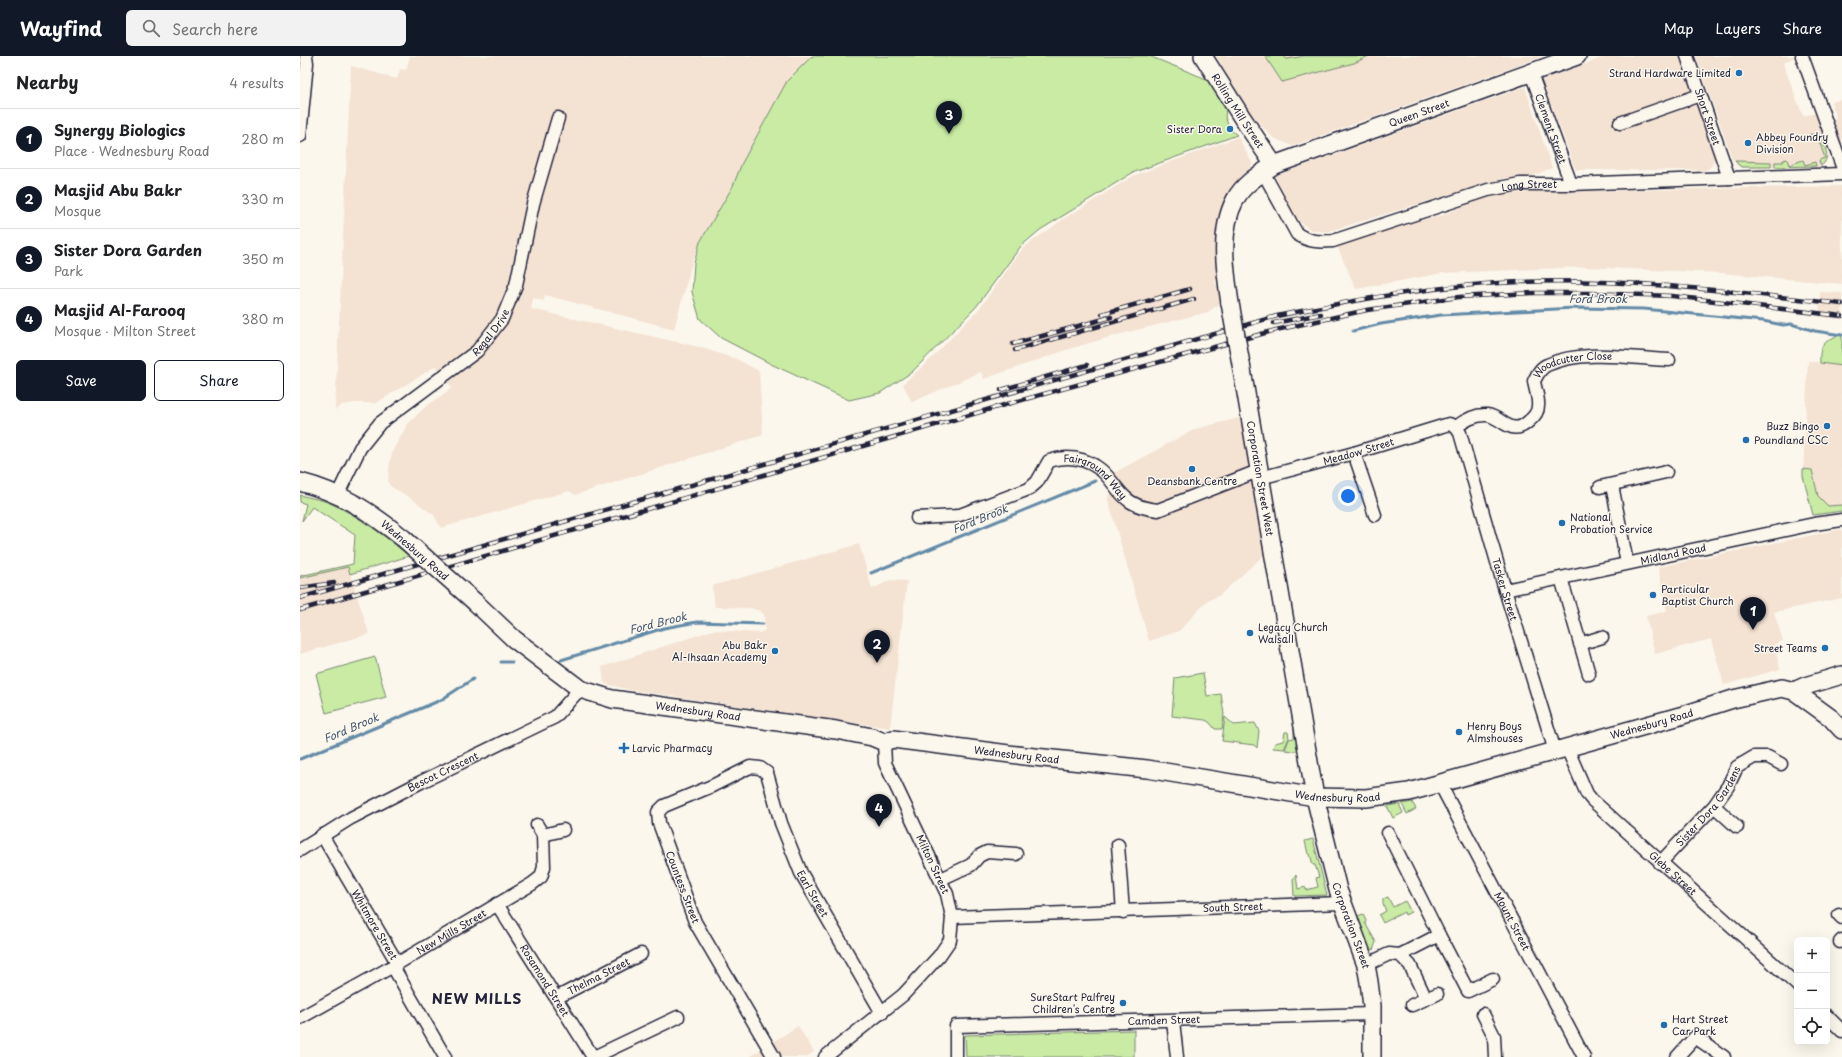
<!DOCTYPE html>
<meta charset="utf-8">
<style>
body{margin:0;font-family:"Playpen Sans",sans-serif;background:#f2f2f2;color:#202124}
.controls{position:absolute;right:12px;bottom:12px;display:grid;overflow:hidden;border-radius:6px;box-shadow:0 4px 16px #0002}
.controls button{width:36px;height:36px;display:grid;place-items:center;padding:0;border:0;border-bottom:1px solid #e0e0e0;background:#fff;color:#202124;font:20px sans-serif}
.you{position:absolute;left:1048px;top:440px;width:14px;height:14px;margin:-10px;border:3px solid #fff;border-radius:50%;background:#1a73e8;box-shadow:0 0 0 6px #1a73e833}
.badge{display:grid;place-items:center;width:26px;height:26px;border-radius:50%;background:#111827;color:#fff;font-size:13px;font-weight:700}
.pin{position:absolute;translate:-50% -33px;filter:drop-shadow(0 1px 2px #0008)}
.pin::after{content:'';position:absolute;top:21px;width:14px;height:12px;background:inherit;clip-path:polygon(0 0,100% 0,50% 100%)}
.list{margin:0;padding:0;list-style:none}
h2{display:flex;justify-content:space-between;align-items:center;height:52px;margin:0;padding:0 16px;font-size:17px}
h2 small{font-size:13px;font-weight:400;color:#757577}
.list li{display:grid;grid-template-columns:26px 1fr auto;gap:12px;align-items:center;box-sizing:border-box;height:60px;padding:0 16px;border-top:1px solid #e0e0e0}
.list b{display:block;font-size:15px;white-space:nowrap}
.list p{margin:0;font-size:13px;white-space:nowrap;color:#757577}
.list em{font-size:13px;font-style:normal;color:#757577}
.actions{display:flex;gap:8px;padding:12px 16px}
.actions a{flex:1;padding:9px 0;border:1px solid #111827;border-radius:6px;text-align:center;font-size:14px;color:#111827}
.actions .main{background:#111827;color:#fff}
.icon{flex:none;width:22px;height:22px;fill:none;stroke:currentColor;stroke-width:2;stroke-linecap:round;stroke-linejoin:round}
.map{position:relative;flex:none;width:1542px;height:1001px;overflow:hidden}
header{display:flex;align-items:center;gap:24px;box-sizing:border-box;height:56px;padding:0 20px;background:#111827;color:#fff}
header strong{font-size:19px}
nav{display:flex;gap:22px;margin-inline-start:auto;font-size:14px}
.search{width:280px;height:36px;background:#f2f2f2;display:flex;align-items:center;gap:10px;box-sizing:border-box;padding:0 14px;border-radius:6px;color:#757577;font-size:15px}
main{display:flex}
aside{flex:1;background:#fff}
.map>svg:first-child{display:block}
.built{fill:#f4e2d3}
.green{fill:#c9eba4;stroke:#768670}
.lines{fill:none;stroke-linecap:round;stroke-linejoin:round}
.stream{stroke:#648aa8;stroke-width:3}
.street-casing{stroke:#22223b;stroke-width:15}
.secondary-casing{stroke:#22223b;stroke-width:20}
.street{stroke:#fbf7ec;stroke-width:12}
.secondary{stroke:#fbf7ec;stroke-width:17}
.rail-casing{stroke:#22223b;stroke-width:4.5}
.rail{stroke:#fbf7ec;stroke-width:3;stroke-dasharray:9;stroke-linecap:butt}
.secondary-bridge-casing{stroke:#22223b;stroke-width:20;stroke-linecap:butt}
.secondary-bridge{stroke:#fbf7ec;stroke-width:17}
.poi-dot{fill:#1f6fb2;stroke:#fbf7ec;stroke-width:1.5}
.labels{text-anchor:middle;stroke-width:3;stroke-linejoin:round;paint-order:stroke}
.poi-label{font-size:10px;fill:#22223b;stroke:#fbf7ec;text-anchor:start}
.street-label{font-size:10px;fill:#22223b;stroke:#fbf7ec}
.water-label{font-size:11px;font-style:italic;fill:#435672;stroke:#fbf7ec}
.district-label{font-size:14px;font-weight:bold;letter-spacing:1px;fill:#22223b;stroke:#fbf7ec}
</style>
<header>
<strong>Wayfind</strong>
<div class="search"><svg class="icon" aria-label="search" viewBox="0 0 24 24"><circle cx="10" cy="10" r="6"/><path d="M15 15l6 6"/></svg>Search here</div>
<nav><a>Map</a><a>Layers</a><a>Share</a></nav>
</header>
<main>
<aside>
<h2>Nearby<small>4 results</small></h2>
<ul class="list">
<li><span class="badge">1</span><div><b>Synergy Biologics</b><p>Place · Wednesbury Road</p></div><em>280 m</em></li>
<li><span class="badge">2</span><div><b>Masjid Abu Bakr</b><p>Mosque</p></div><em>330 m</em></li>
<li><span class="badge">3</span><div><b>Sister Dora Garden</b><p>Park</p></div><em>350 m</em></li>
<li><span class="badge">4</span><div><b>Masjid Al-Farooq</b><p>Mosque · Milton Street</p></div><em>380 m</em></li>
</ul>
<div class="actions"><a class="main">Save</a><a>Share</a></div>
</aside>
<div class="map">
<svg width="1542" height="1001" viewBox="0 0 1542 1001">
<rect width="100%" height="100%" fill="#fbf7ec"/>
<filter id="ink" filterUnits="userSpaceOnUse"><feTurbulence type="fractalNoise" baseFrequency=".025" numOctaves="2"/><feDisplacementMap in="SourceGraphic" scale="8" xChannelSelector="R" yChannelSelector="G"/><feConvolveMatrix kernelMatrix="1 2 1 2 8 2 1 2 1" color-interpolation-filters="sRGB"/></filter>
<g filter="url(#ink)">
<path class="built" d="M110 0H512L487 25 442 107 433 130 400 186 393 203 374 273 245 239 244 245 233 242 231 253 399 291 436 303 459 315 463 379 275 439 269 435 141 472 134 459 112 443 90 430 88 425 90 405 93 394 108 368 124 352 152 332 136 310 76 347H54L42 349 35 354 51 10 97 23 100 13 106 14Z
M916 0H1244L992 90 972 81 950 57Z
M1307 0H1379L1414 101 1412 109 1407 114H1276L1242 24Z
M1396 0H1496L1483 7 1503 60 1516 57 1526 83 1522 80 1528 100 1525 108 1518 111 1442 112 1437 110 1432 102Z
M1225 31 1252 112 1229 121 1206 122 1184 128 1026 176 1011 174 1000 166 990 153 975 120Z
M1542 43V88L1534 66 1536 60 1531 46Z
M938 81 952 107 950 112 929 137 920 161 918 187 922 223 915 224 916 230 923 228 924 245 908 256 821 278 769 293 684 323 681 316 612 346 603 328 630 304 679 253 723 192 762 164 833 120Z
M1542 130V228L1421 217 1284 211 1143 217 1056 233 1037 190 1101 168 1141 160 1193 137Z
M1520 236 1542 237V263L1519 261Z
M1508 305 1542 310V449L1528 450 1515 438 1503 420Z
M943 361 965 498 920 539 907 545 879 575 849 585 808 444 814 417 895 373Z
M1542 473V542L1474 556 1483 585 1474 588 1480 613 1424 629 1411 583 1355 598 1346 560 1367 555 1358 511Z
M559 488 572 533 591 524 607 525 590 672 331 634 306 628 304 626 302 611 413 574 460 577 465 574 464 558 460 555 450 552 415 551 412 530Z
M48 511 69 578 0 598V522Z
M498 970 514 996 506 1001H449Z"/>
<path class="green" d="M512 0H849L909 24 926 53 925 61 930 73 937 79 832 117 740 174 721 190 676 251 612 316 580 337 549 344 473 309 421 282 400 263 392 236 394 207 400 186 433 130 442 107 487 25Z
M965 0H983L987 3 1004 0H1069L1054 7 982 26Z
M1510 78 1520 80C1524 90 1532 101 1521 110L1519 104 1525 102 1518 82 1512 84Z
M1487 103 1489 109 1503 104 1505 109 1515 106 1516 110 1475 111V106H1483V104Z
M1435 105 1471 106V111H1441Z
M1538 279H1542V310L1520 307C1519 289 1523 287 1538 279Z
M1503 413 1512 414 1518 440 1528 450 1542 449V455L1513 459 1503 420Z
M0 439C10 442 20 443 30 447 59 460 85 480 109 500L50 518 48 511 0 522V520L53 508 55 479 12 451 2 465 6 448 0 446Z
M75 601 86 641 26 657 16 618Z
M903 617 907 640 921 638 924 658 922 673H915L909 666 905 664 872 660 875 622Z
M925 661 934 669 955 667 959 675 957 692 954 689 922 685Z
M997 674 1001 696 985 694 989 683 994 682V675Z
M985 676H988L989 682 984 693 973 692 975 687 983 685Z
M1112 746 1116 753 1107 758 1102 748Z
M1099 748 1103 757 1093 762 1087 750Z
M1013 783 1027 839 994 840 993 823 996 819 998 833 1005 831 1006 834 1018 831 1016 822 1019 821 1015 809H1013L1010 798H1008L1005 785Z
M1088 841 1093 851 1105 845 1111 856 1105 859 1104 856 1083 867 1079 859 1086 855 1083 848V843Z
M1063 858 1066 865 1065 867 1076 886 1073 894 1069 896 1055 861Z
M834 974V1001H666L665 979Z"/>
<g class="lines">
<path class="stream" d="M1053 275 1081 268 1141 259 1275 252 1344 253 1463 265 1483 269 1491 268 1515 275 1542 279
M571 517 795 425
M261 604 364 572 397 566 463 568
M201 606H212
M0 703 141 644 173 623"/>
<defs>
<g id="street">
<path id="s1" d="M1387 0 1429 122"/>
<path d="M1502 0 1542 110"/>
<path id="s2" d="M1231 17 1271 128"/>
<path d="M1320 67 1400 39"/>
<path d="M0 80 7 7 6 0"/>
<path id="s3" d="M963 116 997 178C1009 186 1018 186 1033 185L1188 134 1220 128H1271L1542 118"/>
<path id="s4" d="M1156 371C1165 364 1176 358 1187 359 1203 361 1211 382 1229 365 1234 361 1238 356 1238 350 1239 342 1235 333 1234 325 1237 319 1240 312 1247 309 1282 293 1331 302 1369 304"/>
<path d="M1054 397 1075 459"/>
<path id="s5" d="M960 422 1054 397 1149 368 1156 371 1160 377 1205 534 1255 695"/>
<path d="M1312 429 1327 507"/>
<path d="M1300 431 1366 416"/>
<path id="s6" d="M38 438 60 392 80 367 177 295 202 263 216 229 233 148 258 62"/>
<path id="s7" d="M617 462 657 460 729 433 737 426 749 405C767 399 786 402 801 414 813 424 818 438 831 446 839 451 848 453 858 454L958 415"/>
<path d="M1261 522 1289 618"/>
<path id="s8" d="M1205 534 1429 486 1514 468 1542 464"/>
<path d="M1280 588 1302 581"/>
<path id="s9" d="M1267 692 1287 738 1292 744 1497 929"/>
<path id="s10" d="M1140 728 1284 1001"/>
<path d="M1414 750 1437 771"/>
<path d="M1088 777 1139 879 1100 899"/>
<path id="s11" d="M22 779 95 903 96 916 145 1001"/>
<path d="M243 779 263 774"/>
<path d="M818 789 823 856"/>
<path id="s12" d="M0 794 51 762 121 726 255 661 280 633"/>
<path id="s13" d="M1360 807 1414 750 1428 730 1437 711 1454 701H1468L1481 708"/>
<path d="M641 823 671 809 679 800 687 796 716 798"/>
<path id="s14" d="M197 848 293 1001"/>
<path d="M1539 859 1542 862"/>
<path id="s15" d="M652 861 1042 847"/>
<path d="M1139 879 1168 935 1193 923"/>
<path d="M1540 886 1542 884"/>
<path d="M1066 909 1089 898 1100 899 1110 909 1126 943"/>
<path id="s16" d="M256 942 341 898"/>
<path d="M1112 949 1137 938"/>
<path d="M1183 958 1194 980 1195 1001"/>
<path d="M1527 960 1542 975"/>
<path id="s17" d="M0 962 95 909 232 828 241 821 244 811 243 779 237 769"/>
<path d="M873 965 877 1001"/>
<path d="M294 1001 378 961"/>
<path id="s18" d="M474 1001 395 866 359 767 358 756 364 750 412 730 450 711 460 712 467 717 481 767 501 817 582 957"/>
<path d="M525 1001 603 939 639 900 650 884 652 861 647 838 585 707 584 686"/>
<path id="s19" d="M656 1001V970L1072 958"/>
<path d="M1377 1001 1395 981 1424 1001"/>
</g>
<g id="secondary">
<path id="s20" d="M903 0 943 63 974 109"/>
<path id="s21" d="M930 247C925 214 919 174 935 144 943 128 960 118 974 109L1277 0"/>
<path id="s22" d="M941 308 1015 741 1038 834 1066 909 1069 926 1072 950V1001"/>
<path d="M0 426C42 437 69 455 103 482"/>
<path id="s23" d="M175 546 214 583 280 633 312 643 536 674 572 681 584 686 593 683 725 700 847 713 1015 741 1066 742 1109 736 1380 660 1433 643 1482 632 1494 635 1531 662 1542 674"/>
<path d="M1494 635 1505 630 1542 619"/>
</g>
</defs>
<use href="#street" class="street-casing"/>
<use href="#secondary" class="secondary-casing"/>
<use href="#street" class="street"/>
<use href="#secondary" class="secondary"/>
<defs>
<path id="rail" d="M802 258 890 233
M974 267 1021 258
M713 288 811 261
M715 294 894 243
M701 334 787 309
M0 532 34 527
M0 542 977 260C1057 243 1138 229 1220 226 1328 222 1435 236 1542 248
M0 554 711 347 976 274 1067 254 1159 241 1233 237H1290L1372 240 1542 260"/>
</defs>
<use href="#rail" class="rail-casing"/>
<use href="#rail" class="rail"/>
<defs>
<path id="secondary-bridge" d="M930 247 941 308
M103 482 175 546"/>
</defs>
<use href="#secondary-bridge" class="secondary-bridge-casing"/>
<use href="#secondary-bridge" class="secondary-bridge"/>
</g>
</g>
<g class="poi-dot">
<circle cx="1439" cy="17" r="4"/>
<circle cx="930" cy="73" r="4"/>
<circle cx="1448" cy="87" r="4"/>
<circle cx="1527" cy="370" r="4"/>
<circle cx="1446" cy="384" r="4"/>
<circle cx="892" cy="413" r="4"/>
<circle cx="1262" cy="467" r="4"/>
<circle cx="1353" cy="539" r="4"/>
<circle cx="950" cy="577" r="4"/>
<circle cx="1525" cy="592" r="4"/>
<circle cx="475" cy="595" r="4"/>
<circle cx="1159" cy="676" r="4"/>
<path d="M322 686h4v4h4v4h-4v4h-4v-4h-4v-4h4z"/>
<circle cx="823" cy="947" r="4"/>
<circle cx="1364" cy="969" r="4"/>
</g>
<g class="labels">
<g class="poi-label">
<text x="1431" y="21" text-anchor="end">Strand Hardware Limited</text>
<text x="922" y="77" text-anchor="end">Sister Dora</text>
<text x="1456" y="85">Abbey Foundry<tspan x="1456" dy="12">Division</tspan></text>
<text x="1519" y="374" text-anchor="end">Buzz Bingo</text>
<text x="1454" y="388">Poundland CSC</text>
<text x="892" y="429" text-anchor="middle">Deansbank Centre</text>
<text x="1270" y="465">National<tspan x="1270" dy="12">Probation Service</tspan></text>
<text x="1361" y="537">Particular<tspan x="1361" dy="12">Baptist Church</tspan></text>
<text x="958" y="575">Legacy Church<tspan x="958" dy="12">Walsall</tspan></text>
<text x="467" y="593" text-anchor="end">Abu Bakr<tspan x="467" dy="12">Al-Ihsaan Academy</tspan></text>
<text x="1517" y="596" text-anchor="end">Street Teams</text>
<text x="1167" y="674">Henry Boys<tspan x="1167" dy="12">Almshouses</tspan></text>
<text x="332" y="696">Larvic Pharmacy</text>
<text x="815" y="945" text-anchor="end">SureStart Palfrey<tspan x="815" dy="12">Children's Centre</tspan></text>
<text x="1372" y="967">Hart Street<tspan x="1372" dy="12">Car Park</tspan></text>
</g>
<g class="street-label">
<text dy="4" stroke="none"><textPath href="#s20" startOffset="65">Rolling Mill Street</textPath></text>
<text dy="4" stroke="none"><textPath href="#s21" startOffset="312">Queen Street</textPath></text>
<text dy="4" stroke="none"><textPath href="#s1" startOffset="64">Short Street</textPath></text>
<text dy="4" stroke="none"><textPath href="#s2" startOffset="59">Clement Street</textPath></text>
<text dy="4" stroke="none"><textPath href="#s3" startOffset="313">Long Street</textPath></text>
<text dy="4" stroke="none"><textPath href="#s6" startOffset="227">Regal Drive</textPath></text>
<text dy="4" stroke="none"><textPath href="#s4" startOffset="170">Woodcutter Close</textPath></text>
<text dy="4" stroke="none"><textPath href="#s5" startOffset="102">Meadow Street</textPath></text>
<text dy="4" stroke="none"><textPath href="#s7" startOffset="205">Fairground Way</textPath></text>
<text dy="4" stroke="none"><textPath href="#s22" startOffset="116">Corporation Street West</textPath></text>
<text transform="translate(115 494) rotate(41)" y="4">Wednesbury Road</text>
<text dy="4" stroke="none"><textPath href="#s8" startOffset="172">Midland Road</textPath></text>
<text dy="4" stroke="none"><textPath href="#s5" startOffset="374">Tasker Street</textPath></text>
<text dy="4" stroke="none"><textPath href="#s23" startOffset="257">Wednesbury Road</textPath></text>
<text dy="4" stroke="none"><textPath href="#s23" startOffset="1228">Wednesbury Road</textPath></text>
<text dy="4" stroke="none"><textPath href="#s23" startOffset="580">Wednesbury Road</textPath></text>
<text dy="4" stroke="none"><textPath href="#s12" startOffset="163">Bescot Crescent</textPath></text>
<text dy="4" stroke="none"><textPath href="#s23" startOffset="904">Wednesbury Road</textPath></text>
<text dy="4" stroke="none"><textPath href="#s13" startOffset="75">Sister Dora Gardens</textPath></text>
<text transform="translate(633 808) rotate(65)" y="4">Milton Street</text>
<text dy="4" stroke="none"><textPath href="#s9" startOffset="167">Glebe Street</textPath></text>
<text transform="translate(383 831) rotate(69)" y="4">Countess Street</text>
<text dy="4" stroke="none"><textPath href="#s18" startOffset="524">Earl Street</textPath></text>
<text dy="4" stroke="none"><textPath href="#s15" startOffset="281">South Street</textPath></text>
<text dy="4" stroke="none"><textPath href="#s10" startOffset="155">Mount Street</textPath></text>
<text dy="4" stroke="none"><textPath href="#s11" startOffset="104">Whitmore Street</textPath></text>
<text dy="4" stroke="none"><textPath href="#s22" startOffset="573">Corporation Street</textPath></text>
<text dy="4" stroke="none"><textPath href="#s17" startOffset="174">New Mills Street</textPath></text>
<text dy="4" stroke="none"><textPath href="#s16" startOffset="48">Thelma Street</textPath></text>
<text dy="4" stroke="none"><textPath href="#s14" startOffset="90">Rosamond Street</textPath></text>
<text dy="4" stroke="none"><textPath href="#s19" startOffset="239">Camden Street</textPath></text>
</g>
<g class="water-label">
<text x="1298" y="247">Ford Brook</text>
<text transform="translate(680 463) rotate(-22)" y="4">Ford Brook</text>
<text transform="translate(358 567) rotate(-14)" y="4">Ford Brook</text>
<text transform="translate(51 672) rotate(-23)" y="4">Ford Brook</text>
</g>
<g class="district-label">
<text x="177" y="948">NEW MILLS</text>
</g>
</g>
</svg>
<div class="controls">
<button>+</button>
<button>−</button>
<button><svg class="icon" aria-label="locate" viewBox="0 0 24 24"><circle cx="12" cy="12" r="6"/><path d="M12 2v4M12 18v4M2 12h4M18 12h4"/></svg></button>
</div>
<div class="you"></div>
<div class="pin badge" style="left:1453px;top:574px">1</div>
<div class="pin badge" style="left:577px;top:607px">2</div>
<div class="pin badge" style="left:649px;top:78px">3</div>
<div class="pin badge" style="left:579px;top:771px">4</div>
</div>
</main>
